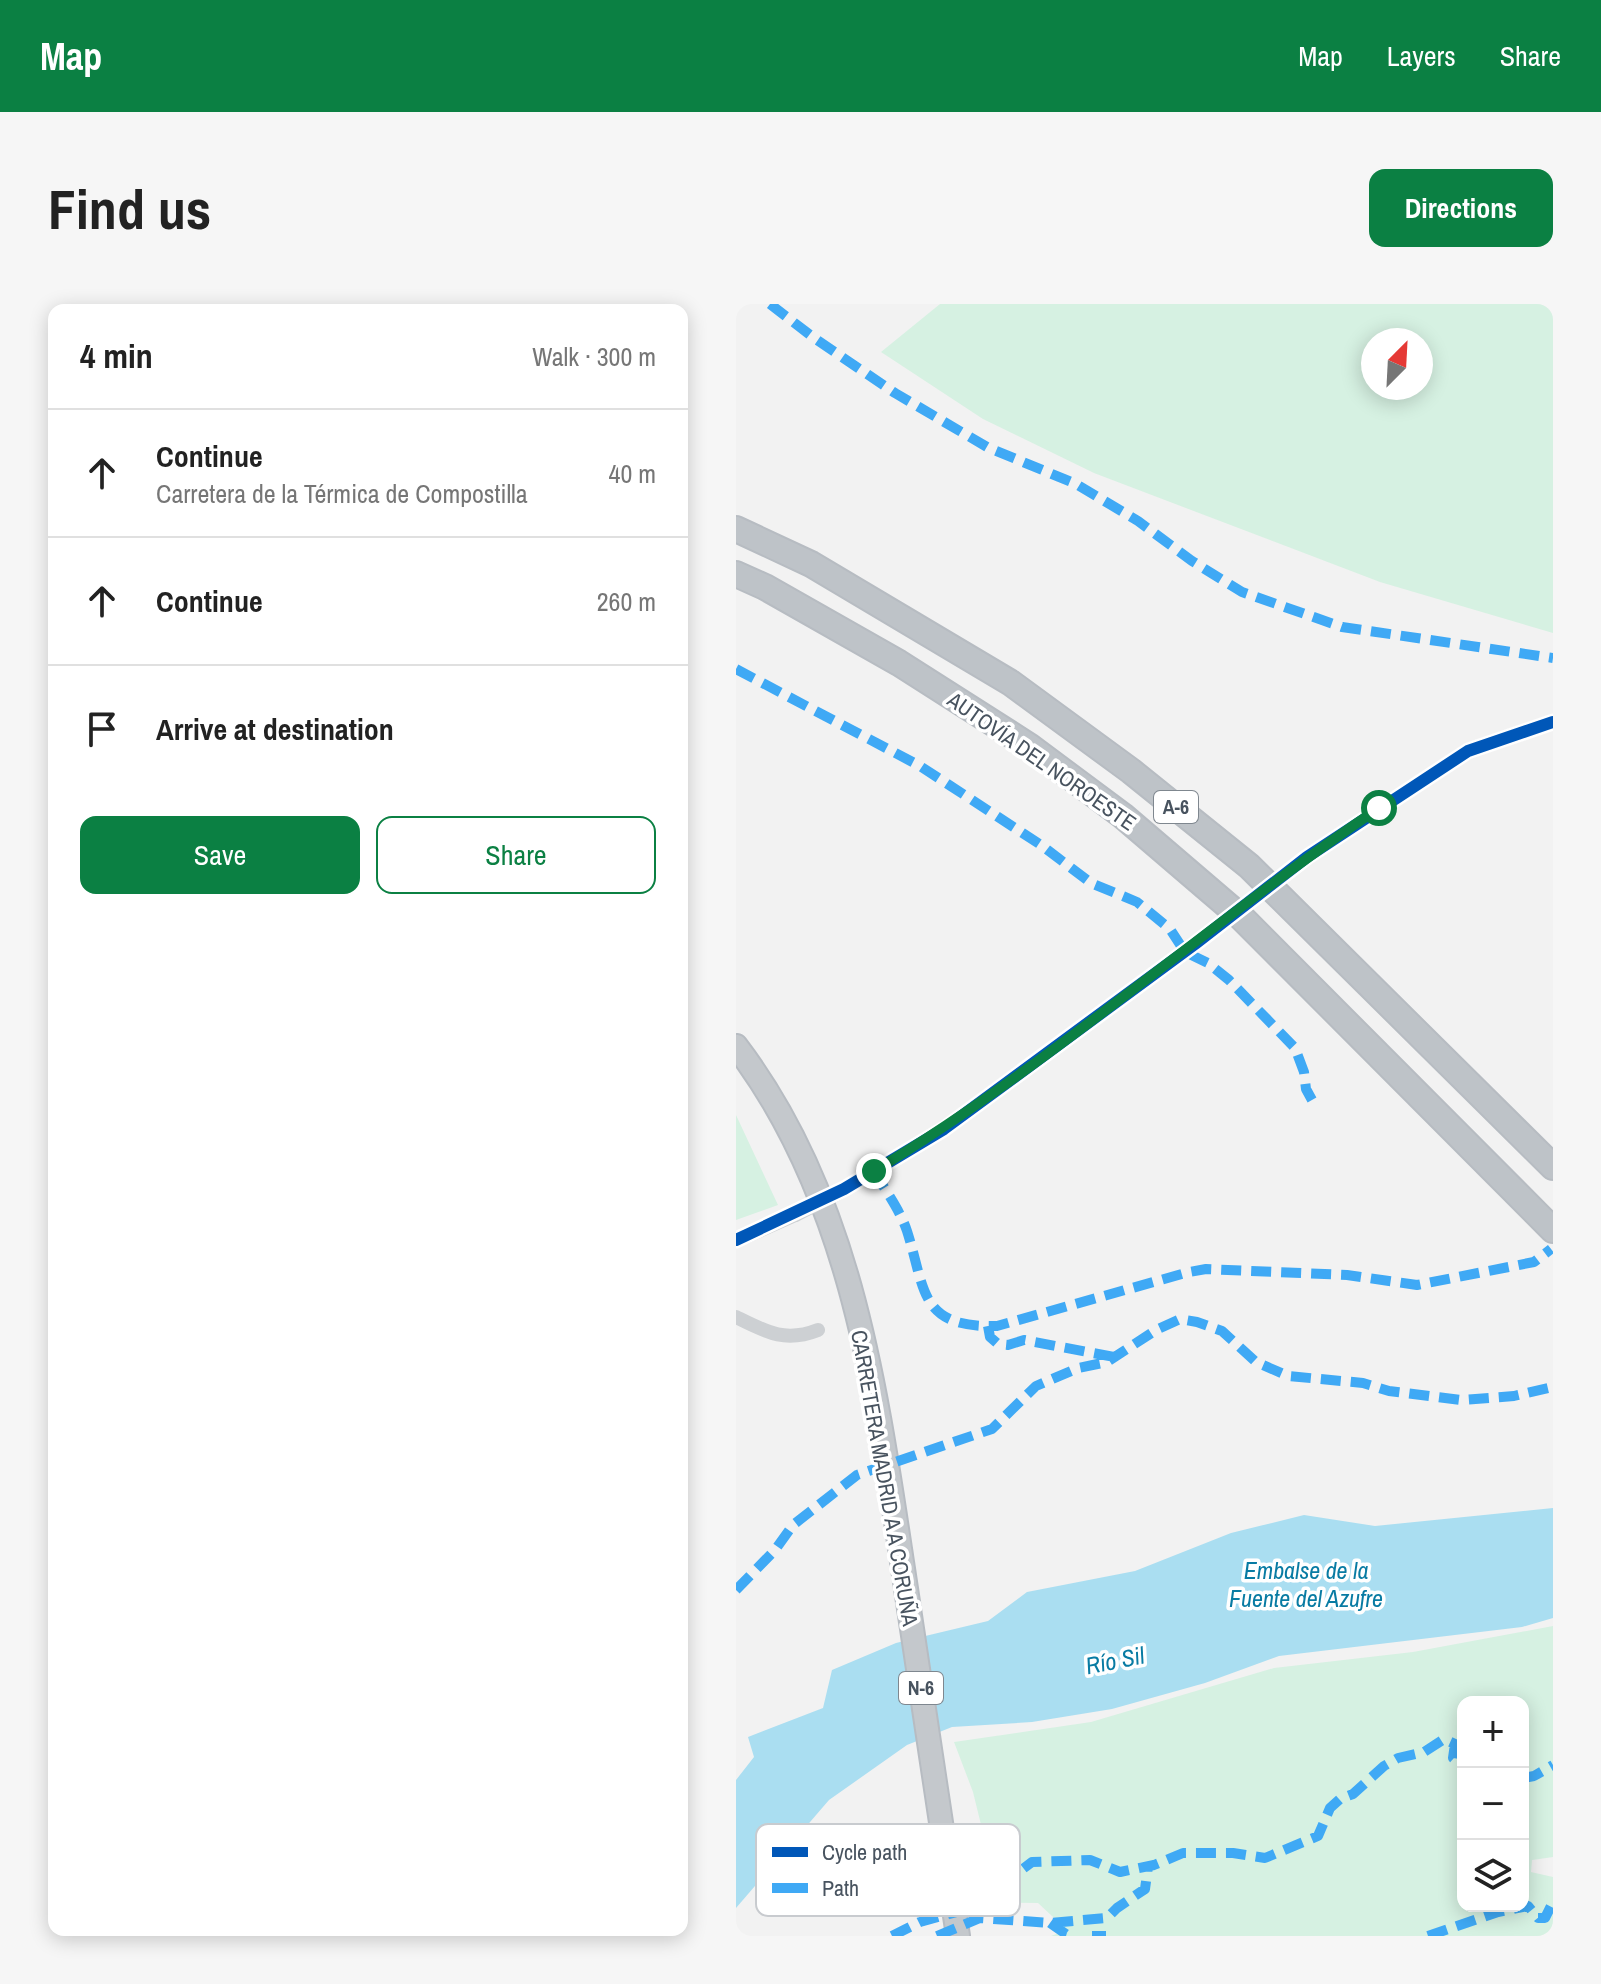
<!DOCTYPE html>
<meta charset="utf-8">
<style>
body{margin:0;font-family:"Archivo Narrow",sans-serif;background:#f6f6f6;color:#222}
.controls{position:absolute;right:24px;bottom:24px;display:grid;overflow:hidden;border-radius:16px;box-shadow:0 4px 20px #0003}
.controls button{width:72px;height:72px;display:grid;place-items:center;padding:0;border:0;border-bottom:2px solid #e0e0e0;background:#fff;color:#222;font:40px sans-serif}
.compass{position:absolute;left:625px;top:24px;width:72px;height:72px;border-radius:50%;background:#fff;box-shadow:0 4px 20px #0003;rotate:24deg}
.stop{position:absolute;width:24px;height:24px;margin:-18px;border:6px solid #0b8043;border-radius:50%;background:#fff}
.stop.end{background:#0b8043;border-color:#fff;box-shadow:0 2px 8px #0008}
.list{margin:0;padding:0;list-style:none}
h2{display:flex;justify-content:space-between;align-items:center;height:104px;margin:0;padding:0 32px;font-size:34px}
h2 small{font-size:26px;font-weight:400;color:#767676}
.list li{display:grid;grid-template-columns:52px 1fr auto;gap:24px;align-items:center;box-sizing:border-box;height:128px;padding:0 32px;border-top:2px solid #e0e0e0}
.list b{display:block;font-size:30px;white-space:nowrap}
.list p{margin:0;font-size:26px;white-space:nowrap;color:#767676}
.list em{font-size:26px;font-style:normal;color:#767676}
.actions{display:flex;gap:16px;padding:24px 32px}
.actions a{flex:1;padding:18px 0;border:2px solid #0b8043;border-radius:16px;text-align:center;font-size:28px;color:#0b8043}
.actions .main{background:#0b8043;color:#fff}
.icon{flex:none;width:44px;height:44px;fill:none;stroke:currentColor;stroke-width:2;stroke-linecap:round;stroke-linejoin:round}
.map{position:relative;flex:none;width:817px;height:1632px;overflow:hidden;border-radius:16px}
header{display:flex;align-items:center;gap:48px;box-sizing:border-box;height:112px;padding:0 40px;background:#0b8043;color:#fff}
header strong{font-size:38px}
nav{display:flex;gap:44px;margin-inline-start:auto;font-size:28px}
.intro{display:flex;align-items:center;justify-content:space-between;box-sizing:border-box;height:192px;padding:0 48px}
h1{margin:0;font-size:56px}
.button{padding:20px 36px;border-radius:16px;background:#0b8043;color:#fff;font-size:28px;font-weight:700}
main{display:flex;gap:48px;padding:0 48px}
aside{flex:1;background:#fff;border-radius:16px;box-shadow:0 4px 20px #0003}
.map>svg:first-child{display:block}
.green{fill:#d6f1e2;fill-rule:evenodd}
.water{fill:#aadef1}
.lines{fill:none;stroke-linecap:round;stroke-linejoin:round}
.trunk-casing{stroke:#b7bcc2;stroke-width:26}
.motorway-casing{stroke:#b7bcc2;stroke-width:28}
.minor{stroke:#cdd0d3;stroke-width:14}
.tertiary{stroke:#cdd0d3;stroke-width:16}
.trunk{stroke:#c4c8cc;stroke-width:22}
.motorway{stroke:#bec3c8;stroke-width:24}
.tertiary-bridge{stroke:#cdd0d3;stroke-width:16}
.quiet{stroke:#3fa9f5;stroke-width:10;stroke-dasharray:20 10;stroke-linecap:butt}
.cycleway-casing{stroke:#fff;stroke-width:17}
.cycleway{stroke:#0057b8;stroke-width:12}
.route{stroke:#0b8043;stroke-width:10}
.labels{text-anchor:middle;stroke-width:7;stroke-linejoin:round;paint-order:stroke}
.shield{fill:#fff;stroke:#7f878f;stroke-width:2}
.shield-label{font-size:20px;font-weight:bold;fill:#48535f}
.street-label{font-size:22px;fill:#48535f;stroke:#fff}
.water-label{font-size:24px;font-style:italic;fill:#087ba3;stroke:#fff}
.key{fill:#fff;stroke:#c8cbcf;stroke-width:2}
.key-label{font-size:22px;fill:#48535f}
</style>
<header>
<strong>Map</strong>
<nav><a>Map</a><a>Layers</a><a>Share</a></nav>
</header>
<div class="intro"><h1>Find us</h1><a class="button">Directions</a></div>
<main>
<aside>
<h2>4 min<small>Walk · 300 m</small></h2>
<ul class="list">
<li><svg class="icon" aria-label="ahead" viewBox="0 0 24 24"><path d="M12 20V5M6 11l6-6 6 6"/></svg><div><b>Continue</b><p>Carretera de la Térmica de Compostilla</p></div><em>40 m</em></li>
<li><svg class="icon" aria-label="ahead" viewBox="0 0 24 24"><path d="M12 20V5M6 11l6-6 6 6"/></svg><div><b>Continue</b></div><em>260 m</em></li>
<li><svg class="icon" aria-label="arrive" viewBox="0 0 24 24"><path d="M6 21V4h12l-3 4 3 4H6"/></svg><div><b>Arrive at destination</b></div></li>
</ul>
<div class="actions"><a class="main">Save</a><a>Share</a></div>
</aside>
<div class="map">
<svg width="817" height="1632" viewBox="0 0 817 1632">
<rect width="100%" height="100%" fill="#f2f2f2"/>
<path class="green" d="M204 0H817V329L644 278 358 169 247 115 145 48ZM685 36V84H637V36Z
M0 811 42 901 0 916Z
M817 1322V1553L796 1556 795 1568 817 1573V1632H315L331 1626 302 1599 242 1598 249 1537 237 1488 218 1438 355 1418 538 1364 677 1348ZM727 1398H787V1602H727Z"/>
<path class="water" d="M817 1204V1314L786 1323 543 1352 469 1379 376 1405 296 1418 216 1423 171 1441 93 1496 0 1604V1476L18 1453 12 1433 87 1404 96 1366 160 1339 252 1317 291 1288 399 1267 495 1229 568 1211 639 1222Z"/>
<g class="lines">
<defs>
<path id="trunk" d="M0 742C117 895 141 1093 169 1278 187 1396 204 1514 222 1632"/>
<path id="motorway" d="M0 225 75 260 275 379 395 467 513 562 817 863
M0 270 29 283 163 359 293 442 387 512 505 613 817 926"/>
</defs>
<use href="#trunk" class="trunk-casing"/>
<use href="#motorway" class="motorway-casing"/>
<path class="minor" d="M0 1013C30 1028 49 1039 82 1026"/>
<path class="tertiary" d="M571 553 732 447 817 418
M108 885 208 825 459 640
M0 936 59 910"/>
<use href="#trunk" class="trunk"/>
<use href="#motorway" class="motorway"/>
<path class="tertiary-bridge" d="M459 640 571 553
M59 910 108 885"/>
<path class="quiet" d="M34 0 78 34 159 89 251 143 340 180 402 217 456 257 506 288 606 323 817 354
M0 365 184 462 305 541 355 579 401 598 434 625 449 648 472 659 493 676 559 744 568 768 570 785 576 796
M138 867C149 886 164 906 171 927 190 987 183 1024 261 1022L453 968 470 965 611 971 681 981 798 958 815 945
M252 1022 254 1033 262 1040 272 1041 288 1036 378 1053
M0 1286 39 1246 57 1221 121 1171 256 1125 300 1082 342 1064 371 1058 420 1026 444 1015 461 1018 486 1027 520 1058 552 1072 627 1079 653 1087 725 1096 778 1092 817 1083
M787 1474 798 1472 817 1461
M314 1619 330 1630 337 1632
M156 1632 184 1618 235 1604 296 1558 354 1556 384 1568 418 1561 447 1549H497L529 1554 582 1532 594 1504 604 1495 617 1490 648 1462 662 1454 688 1448 708 1435 719 1440 717 1454 727 1463
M201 1632 244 1614 314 1619 371 1614 381 1604 409 1585 412 1563
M356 1632H370
M692 1632 762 1608 792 1602 802 1614H809L817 1598"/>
<defs>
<path id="cycleway" d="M0 936 108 885 208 825 459 640 571 553 732 447 817 418"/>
</defs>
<use href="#cycleway" class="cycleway-casing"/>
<use href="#cycleway" class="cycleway"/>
</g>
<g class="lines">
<path class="route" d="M138 867C316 760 471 620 643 504"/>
</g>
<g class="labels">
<g class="shield">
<rect x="418" y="487" width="44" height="32" rx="6"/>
<rect x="163" y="1368" width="44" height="32" rx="6"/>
</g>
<g class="shield-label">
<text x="440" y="510">A-6</text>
<text x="185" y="1391">N-6</text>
</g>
<g class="street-label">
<text transform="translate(306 457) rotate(35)" y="8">AUTOVÍA DEL NOROESTE</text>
<text transform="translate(149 1174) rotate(80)" y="8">CARRETERA MADRID A A CORUÑA</text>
</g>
<g class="water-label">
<text x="570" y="1275">Embalse de la<tspan x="570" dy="28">Fuente del Azufre</tspan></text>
<text transform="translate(379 1357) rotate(-11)" y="8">Río Sil</text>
</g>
</g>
<rect x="20" y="1520" width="264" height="92" rx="12" class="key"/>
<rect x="36" y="1543" width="36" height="10" fill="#0057b8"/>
<rect x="36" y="1579" width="36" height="10" fill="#3fa9f5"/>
<g class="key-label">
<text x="86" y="1556">Cycle path</text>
<text x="86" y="1592">Path</text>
</g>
</svg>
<div class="controls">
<button>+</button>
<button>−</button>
<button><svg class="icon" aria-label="layers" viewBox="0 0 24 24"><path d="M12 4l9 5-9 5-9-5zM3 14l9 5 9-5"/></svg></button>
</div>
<svg class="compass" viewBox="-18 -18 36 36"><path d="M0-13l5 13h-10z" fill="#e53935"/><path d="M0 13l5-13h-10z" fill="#767676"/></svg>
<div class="stop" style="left:643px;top:504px"></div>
<div class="stop end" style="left:138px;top:867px"></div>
</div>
</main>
